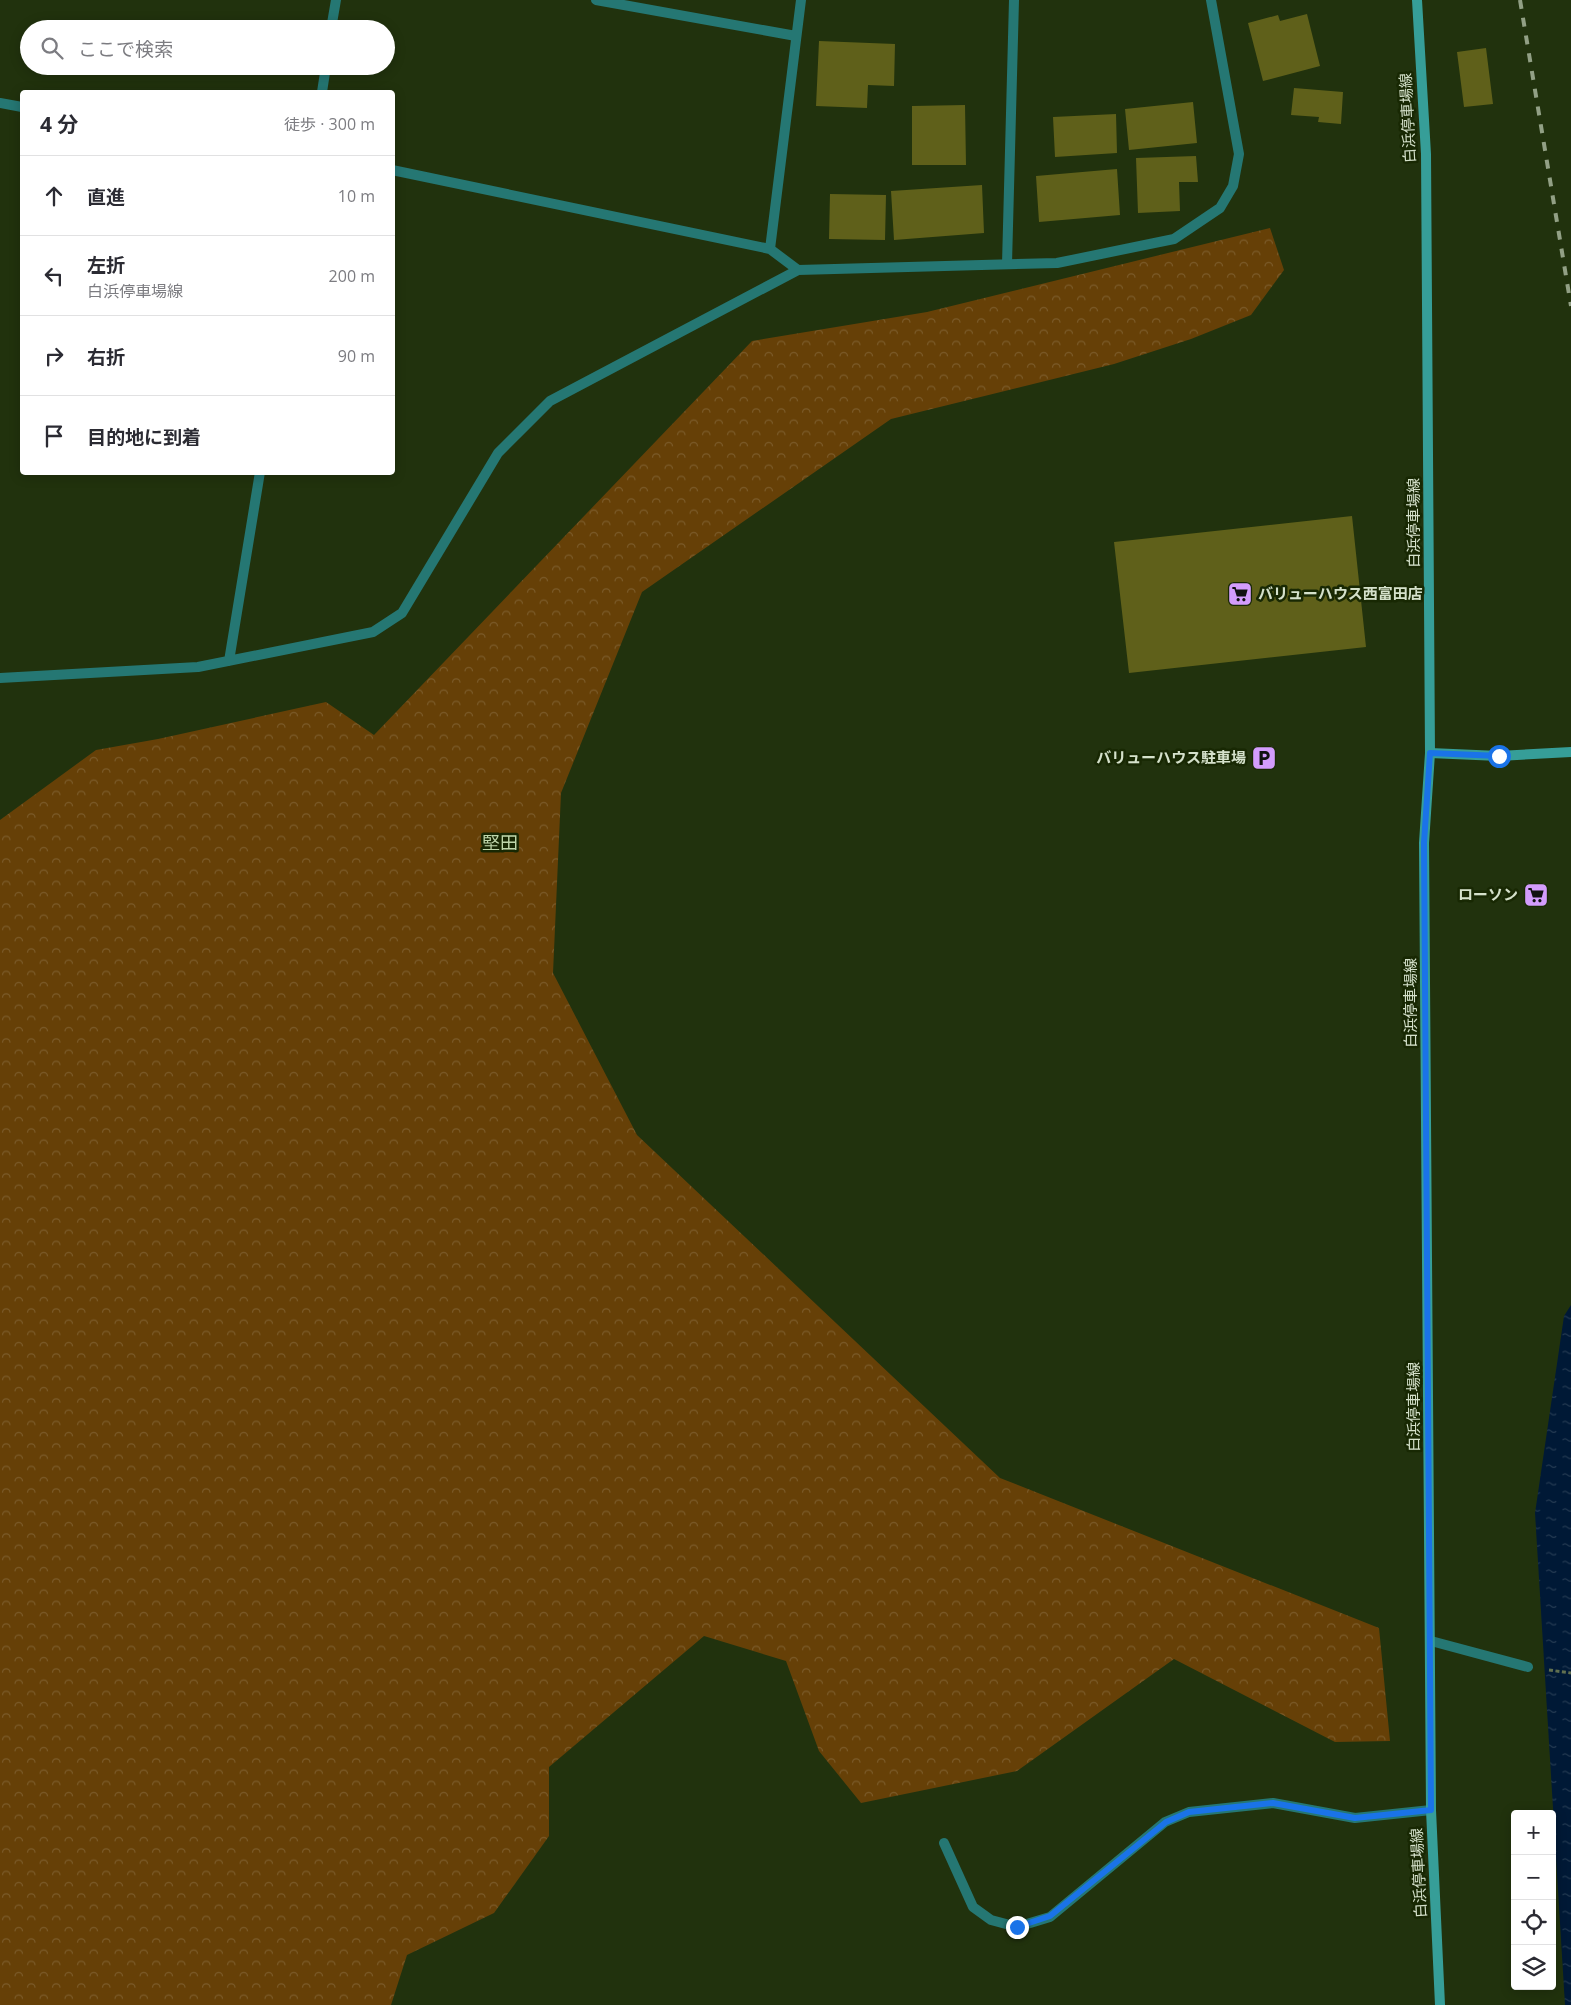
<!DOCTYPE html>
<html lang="ja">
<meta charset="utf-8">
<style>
body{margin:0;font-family:"Open Sans","Noto Sans JP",sans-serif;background:#f2f2f3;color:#2b2b33}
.controls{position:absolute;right:15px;bottom:15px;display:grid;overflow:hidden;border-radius:5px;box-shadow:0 2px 12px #0003}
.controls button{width:45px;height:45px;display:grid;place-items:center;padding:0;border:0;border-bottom:1px solid #e1e1e2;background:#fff;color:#2b2b33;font:25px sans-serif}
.stop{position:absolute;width:15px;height:15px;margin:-11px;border:4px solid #1a73e8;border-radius:50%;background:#fff}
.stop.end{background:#1a73e8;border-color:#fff;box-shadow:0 1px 5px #0008}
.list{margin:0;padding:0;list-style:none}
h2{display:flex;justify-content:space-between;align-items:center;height:65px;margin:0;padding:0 20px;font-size:21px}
h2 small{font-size:16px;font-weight:400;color:#7c7c81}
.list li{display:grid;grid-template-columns:32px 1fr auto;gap:15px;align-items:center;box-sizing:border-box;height:80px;padding:0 20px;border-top:1px solid #e1e1e2}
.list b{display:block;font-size:19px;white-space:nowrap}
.list p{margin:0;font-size:16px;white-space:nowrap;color:#7c7c81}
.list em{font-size:16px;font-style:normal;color:#7c7c81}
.icon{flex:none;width:28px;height:28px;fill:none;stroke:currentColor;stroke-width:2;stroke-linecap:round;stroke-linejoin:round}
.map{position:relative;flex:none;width:1571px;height:2005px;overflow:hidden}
.search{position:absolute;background:#fff;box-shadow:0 2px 12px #0003;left:20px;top:20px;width:375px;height:55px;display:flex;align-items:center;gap:12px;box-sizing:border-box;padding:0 18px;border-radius:28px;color:#7c7c81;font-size:19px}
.panel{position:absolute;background:#fff;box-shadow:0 2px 12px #0003;left:20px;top:90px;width:375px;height:385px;border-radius:5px}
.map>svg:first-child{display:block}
.forest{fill:url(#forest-crowns)}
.water{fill:url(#water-ripples)}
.building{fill:#5f601a}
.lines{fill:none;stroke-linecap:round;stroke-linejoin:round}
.path{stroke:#617050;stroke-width:3;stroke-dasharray:4 2.5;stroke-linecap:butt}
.street{stroke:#257773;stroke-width:10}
.secondary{stroke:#369e98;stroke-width:10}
.rail{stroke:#92a085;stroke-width:4;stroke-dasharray:9 9;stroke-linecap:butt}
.route{stroke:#1a73e8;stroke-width:6}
.labels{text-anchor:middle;stroke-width:5;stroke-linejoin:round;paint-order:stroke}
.street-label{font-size:15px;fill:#d5e1cb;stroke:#182803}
.poi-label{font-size:15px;font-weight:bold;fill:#d5e1cb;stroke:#182803;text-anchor:end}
.quarter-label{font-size:18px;fill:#c0d7ab;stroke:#182803}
</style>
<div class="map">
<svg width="1571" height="2005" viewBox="0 0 1571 2005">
<defs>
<pattern id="forest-crowns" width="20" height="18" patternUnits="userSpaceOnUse" patternTransform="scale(1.25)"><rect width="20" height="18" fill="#664007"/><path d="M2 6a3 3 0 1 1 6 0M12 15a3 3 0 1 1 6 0" fill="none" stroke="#7b5b2a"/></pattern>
<pattern id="water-ripples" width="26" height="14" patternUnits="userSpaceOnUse" patternTransform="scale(1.25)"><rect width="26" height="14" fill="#001936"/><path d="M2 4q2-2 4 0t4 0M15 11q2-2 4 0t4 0" fill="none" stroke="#243a52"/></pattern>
</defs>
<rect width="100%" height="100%" fill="#21320d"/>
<path class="forest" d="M1270 228 1284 270 1251 315 1191 339 1114 364 891 419 642 592 561 793 553 973 637 1135 1000 1478 1379 1628 1390 1741 1335 1742 1174 1659 1017 1771 861 1803 819 1751 786 1661 704 1636 549 1767V1836L494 1913 407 1955 391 2005H0V820L96 750 158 739 326 702 374 735 752 341 927 312Z"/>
<path class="water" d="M1571 1305V2005H1565L1535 1513 1564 1316Z"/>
<path class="building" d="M1307 14 1320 66 1263 81 1248 23 1278 15 1280 21Z
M819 41 895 44 894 86 868 85 867 108 816 106Z
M1486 48 1493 104 1464 107 1457 52Z
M1294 88 1343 92 1341 124 1318 122 1319 117 1291 115Z
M1193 102 1197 143 1129 150 1125 109Z
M965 105 966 165H912V106Z
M1116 114 1117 153 1055 157 1053 117Z
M1196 156 1198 182H1179L1180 211 1138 213 1136 158Z
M1117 169 1120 215 1039 222 1036 176Z
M982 185 984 233 894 240 891 191Z
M830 194 886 195 885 240 829 239Z
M1352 516 1366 647 1129 673 1114 542Z"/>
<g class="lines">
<path class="path" d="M1549 1670 1571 1673"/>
<path class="street" d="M596 0 796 36
M331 29 336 0
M322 92 326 66
M0 103 22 107
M392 170 770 249 798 270
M770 249 801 0
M1007 264 1014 0
M229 661 260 472
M0 678 198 667 373 632 402 613 498 453 550 401 798 270 1057 263 1174 239 1220 208 1233 186 1239 154 1211 0
M1431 1641 1528 1667
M944 1843 973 1907 991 1920 1017 1927 1050 1917 1165 1822 1189 1812 1273 1803 1355 1818 1431 1810"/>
<path class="secondary" d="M1417 0 1426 154 1430 753 1424 843 1431 1810 1440 2005
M1430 753 1499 756 1571 752"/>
<path class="rail" d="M1520 0 1571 306"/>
</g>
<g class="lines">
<path class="route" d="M1017 1927 1050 1916 1166 1822 1189 1812 1273 1803 1355 1818 1431 1810 1424 843 1430 753 1499 756"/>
</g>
<defs>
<symbol id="supermarket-square" viewBox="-11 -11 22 22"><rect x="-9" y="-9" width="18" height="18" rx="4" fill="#d39cfc" stroke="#182803"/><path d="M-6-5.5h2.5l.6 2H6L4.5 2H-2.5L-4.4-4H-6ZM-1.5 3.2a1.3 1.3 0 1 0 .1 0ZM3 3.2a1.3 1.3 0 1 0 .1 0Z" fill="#111"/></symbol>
<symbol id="parking-square" viewBox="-11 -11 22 22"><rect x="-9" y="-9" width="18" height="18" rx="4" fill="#d39cfc" stroke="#182803"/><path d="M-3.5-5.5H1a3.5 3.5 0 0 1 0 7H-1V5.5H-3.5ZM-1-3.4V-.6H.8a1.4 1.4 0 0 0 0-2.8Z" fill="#111"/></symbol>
</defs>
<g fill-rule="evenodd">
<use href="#supermarket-square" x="1226" y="580" width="28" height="28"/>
<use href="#parking-square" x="1250" y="744" width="28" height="28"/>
<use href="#supermarket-square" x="1522" y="881" width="28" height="28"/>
</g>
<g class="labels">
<g class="street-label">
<text transform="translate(1408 118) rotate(-93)" y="5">白浜停車場線</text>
<text transform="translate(1414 523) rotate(-90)" y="5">白浜停車場線</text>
<text transform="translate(1411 1003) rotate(-90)" y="5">白浜停車場線</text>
<text transform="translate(1414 1407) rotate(-90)" y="5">白浜停車場線</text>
<text transform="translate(1419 1873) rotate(-93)" y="5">白浜停車場線</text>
</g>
<g class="poi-label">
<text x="1258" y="599" text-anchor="start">バリューハウス西富田店</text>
<text x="1246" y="763">バリューハウス駐車場</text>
<text x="1518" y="900">ローソン</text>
</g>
<g class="quarter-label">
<text x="500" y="849">堅田</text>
</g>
</g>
</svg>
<div class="controls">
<button>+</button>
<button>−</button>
<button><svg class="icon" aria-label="locate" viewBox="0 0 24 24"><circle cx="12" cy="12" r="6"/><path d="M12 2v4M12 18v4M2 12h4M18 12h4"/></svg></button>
<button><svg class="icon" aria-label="layers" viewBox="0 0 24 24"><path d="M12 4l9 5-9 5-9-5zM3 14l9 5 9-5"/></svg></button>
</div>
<div class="stop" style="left:1499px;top:756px"></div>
<div class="stop end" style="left:1017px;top:1927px"></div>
<div class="search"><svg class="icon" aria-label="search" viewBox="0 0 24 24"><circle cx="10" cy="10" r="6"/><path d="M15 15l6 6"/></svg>ここで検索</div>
<section class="panel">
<h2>4 分<small>徒歩 · 300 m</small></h2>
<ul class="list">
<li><svg class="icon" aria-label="ahead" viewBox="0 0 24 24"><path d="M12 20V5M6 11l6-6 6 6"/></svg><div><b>直進</b></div><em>10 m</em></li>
<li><svg class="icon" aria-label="left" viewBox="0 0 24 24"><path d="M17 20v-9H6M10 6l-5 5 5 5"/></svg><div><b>左折</b><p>白浜停車場線</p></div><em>200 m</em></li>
<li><svg class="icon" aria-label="right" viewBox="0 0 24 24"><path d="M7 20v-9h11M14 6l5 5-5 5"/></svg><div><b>右折</b></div><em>90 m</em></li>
<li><svg class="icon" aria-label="arrive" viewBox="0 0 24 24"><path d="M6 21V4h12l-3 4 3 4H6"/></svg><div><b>目的地に到着</b></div></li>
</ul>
</section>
</div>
